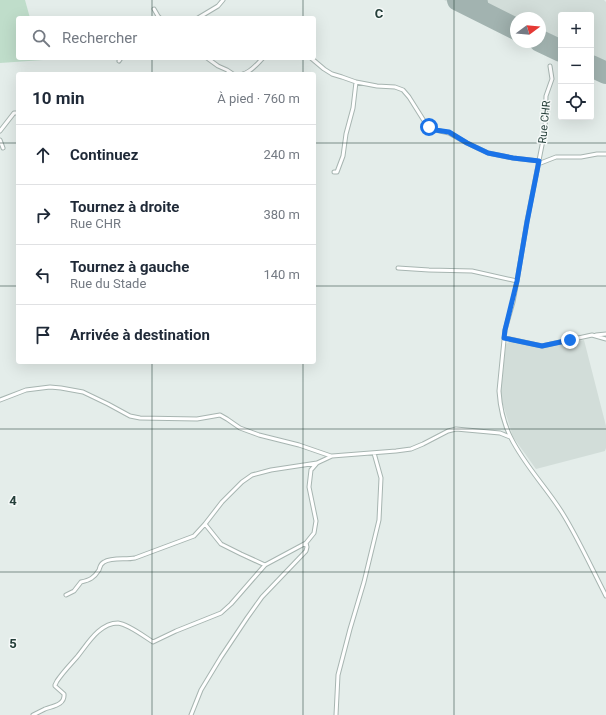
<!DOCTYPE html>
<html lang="fr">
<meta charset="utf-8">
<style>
body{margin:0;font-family:Roboto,sans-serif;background:#f2f2f3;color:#1f2937}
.controls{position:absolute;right:12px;top:12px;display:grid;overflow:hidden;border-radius:4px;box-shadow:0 4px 16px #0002}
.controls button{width:36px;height:36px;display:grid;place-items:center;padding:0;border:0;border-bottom:1px solid #e0e1e3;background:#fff;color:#1f2937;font:20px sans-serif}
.compass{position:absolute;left:510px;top:12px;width:36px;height:36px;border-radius:50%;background:#fff;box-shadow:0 4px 16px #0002;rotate:74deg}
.stop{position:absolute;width:12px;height:12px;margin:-9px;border:3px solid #1a73e8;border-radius:50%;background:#fff}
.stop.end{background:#1a73e8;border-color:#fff;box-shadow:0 1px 4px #0008}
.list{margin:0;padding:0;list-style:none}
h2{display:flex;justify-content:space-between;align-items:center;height:52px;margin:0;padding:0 16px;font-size:17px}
h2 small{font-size:13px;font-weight:400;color:#747a83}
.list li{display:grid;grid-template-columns:26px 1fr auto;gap:12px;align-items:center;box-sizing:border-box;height:60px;padding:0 16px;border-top:1px solid #e0e1e3}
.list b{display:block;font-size:15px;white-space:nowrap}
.list p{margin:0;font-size:13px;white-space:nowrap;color:#747a83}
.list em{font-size:13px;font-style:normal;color:#747a83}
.icon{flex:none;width:22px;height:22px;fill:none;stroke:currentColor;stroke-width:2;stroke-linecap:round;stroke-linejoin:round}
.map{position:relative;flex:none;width:606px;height:715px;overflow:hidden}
.search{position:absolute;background:#fff;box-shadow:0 4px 16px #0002;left:16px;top:16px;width:300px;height:44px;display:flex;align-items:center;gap:10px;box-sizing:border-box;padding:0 14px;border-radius:4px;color:#747a83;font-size:15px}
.panel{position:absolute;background:#fff;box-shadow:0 4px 16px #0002;left:16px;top:72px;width:300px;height:292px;border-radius:4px}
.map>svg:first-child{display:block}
.built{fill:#d2ddd9}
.green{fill:#bfddca}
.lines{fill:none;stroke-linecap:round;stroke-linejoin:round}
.taxiway{stroke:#a2b3b0;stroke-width:9}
.runway{stroke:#a2b3b0;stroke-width:22}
.minor-casing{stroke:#a7b5b1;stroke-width:5}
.minor{stroke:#fff;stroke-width:3}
.route{stroke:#1a73e8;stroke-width:5}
.grid{fill:none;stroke:#243e39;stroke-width:1;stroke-opacity:0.55}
.labels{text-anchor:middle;stroke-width:3;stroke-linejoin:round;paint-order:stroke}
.street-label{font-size:11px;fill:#243e39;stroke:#f5f9f8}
.grid-label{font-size:13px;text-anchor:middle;font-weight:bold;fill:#243e39;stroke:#f5f9f8;stroke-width:3;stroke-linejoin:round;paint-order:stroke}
</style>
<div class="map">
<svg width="606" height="715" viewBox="0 0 606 715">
<rect width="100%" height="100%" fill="#e4edea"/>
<path class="built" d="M444 0H604L606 2V80L591 73V15H561V58L528 42H540V18H516V36Z
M584 340 606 426V448L605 451 536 469 513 437 501 398V391L506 344 511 341 543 348Z"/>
<path class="green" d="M0 0H25L30 18H18V58H43V60L0 63Z"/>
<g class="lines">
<path class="taxiway" d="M483 0 484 6 491 16
M462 2H472L478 0"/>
<path class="runway" d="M458 0 516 29
M540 41 561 51
M591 66 606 73"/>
<defs>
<path id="minor" d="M154 9 158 16 160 18
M198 18 218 6 223 0
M207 58 218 66 227 70 233 74
M311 58 324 69 332 74 342 77 356 82 377 86 395 87 403 90 409 97 426 124 431 129 449 133 467 143 488 153 513 158 539 161
M119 61 121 58
M550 66 552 79 546 96 545 130 527 221 517 281 513 302 505 330 499 391C500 407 504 424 511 438 525 466 547 488 563 514 579 540 592 569 606 596
M243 74C251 72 257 64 263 58
M0 131 14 113H18
M0 140 3 148
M538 164 556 157H581L597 154H606
M334 172H337L343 156 346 134 353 108 356 82
M398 268 429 270 472 271 517 281
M596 335 606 334
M505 338 542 346 592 335 606 339
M0 400 26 390 50 387 61 388 83 392 108 404 130 416 140 418 197 419 220 415 227 419 240 428 259 435 299 445 331 456
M205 524 221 544 241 554 265 565
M66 595 74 591 81 582C90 580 94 578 99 570 100 567 100 564 104 562 112 557 126 560 135 558L194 536 205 524 222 502 242 482 252 475 271 470 317 463
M33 715C37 713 41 711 45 709 53 706 65 705 64 694L55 686V685L57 681C63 672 70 665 77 657 87 645 99 623 118 623 128 624 145 637 153 642L176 631 221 613 231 604 265 565 306 543 314 533 316 521 309 487 311 470 317 463 332 456 396 451 411 449 423 444 448 431 456 429 500 433 510 437
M191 715 201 690 221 657 247 618 262 597 306 551 307 547 306 543
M336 715 338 675 350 629 364 582 379 520 381 478 374 453"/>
</defs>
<use href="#minor" class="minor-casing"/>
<use href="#minor" class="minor"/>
</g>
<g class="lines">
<path class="route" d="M429 127 435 130 449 132 467 143 488 153 513 158 539 161 527 222 517 281 505 330 504 338 542 346 570 340"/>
</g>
<path class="grid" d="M152 0V18M303 0V18M454 0V715M152 58V74M303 58V74M0 143H18M314 143H606M0 286H18M314 286H606M152 362V715M303 362V715M0 429H606M0 572H606"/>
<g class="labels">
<g class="street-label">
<text transform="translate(544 122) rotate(-84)" y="4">Rue CHR</text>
</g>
</g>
<g class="grid-label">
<text x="379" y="18">C</text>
<text x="13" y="505">4</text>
<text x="13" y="648">5</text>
</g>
</svg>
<div class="controls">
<button>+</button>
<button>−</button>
<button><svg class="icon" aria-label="locate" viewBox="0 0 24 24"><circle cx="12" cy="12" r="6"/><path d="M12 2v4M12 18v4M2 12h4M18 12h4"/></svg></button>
</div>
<svg class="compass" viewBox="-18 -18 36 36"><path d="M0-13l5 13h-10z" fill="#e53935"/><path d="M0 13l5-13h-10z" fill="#747a83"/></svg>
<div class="stop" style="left:429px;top:127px"></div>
<div class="stop end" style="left:570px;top:340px"></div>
<div class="search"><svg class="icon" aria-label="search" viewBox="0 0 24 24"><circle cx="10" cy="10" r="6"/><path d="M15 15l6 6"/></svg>Rechercher</div>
<section class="panel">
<h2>10 min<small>À pied · 760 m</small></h2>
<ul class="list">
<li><svg class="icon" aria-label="ahead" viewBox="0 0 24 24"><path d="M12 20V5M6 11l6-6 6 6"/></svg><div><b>Continuez</b></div><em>240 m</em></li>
<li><svg class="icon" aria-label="right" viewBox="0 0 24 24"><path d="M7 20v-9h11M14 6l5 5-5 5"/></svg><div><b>Tournez à droite</b><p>Rue CHR</p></div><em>380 m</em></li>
<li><svg class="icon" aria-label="left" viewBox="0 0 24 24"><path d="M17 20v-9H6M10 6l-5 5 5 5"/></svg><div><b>Tournez à gauche</b><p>Rue du Stade</p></div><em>140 m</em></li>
<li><svg class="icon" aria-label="arrive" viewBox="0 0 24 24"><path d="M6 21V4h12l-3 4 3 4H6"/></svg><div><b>Arrivée à destination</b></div></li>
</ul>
</section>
</div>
